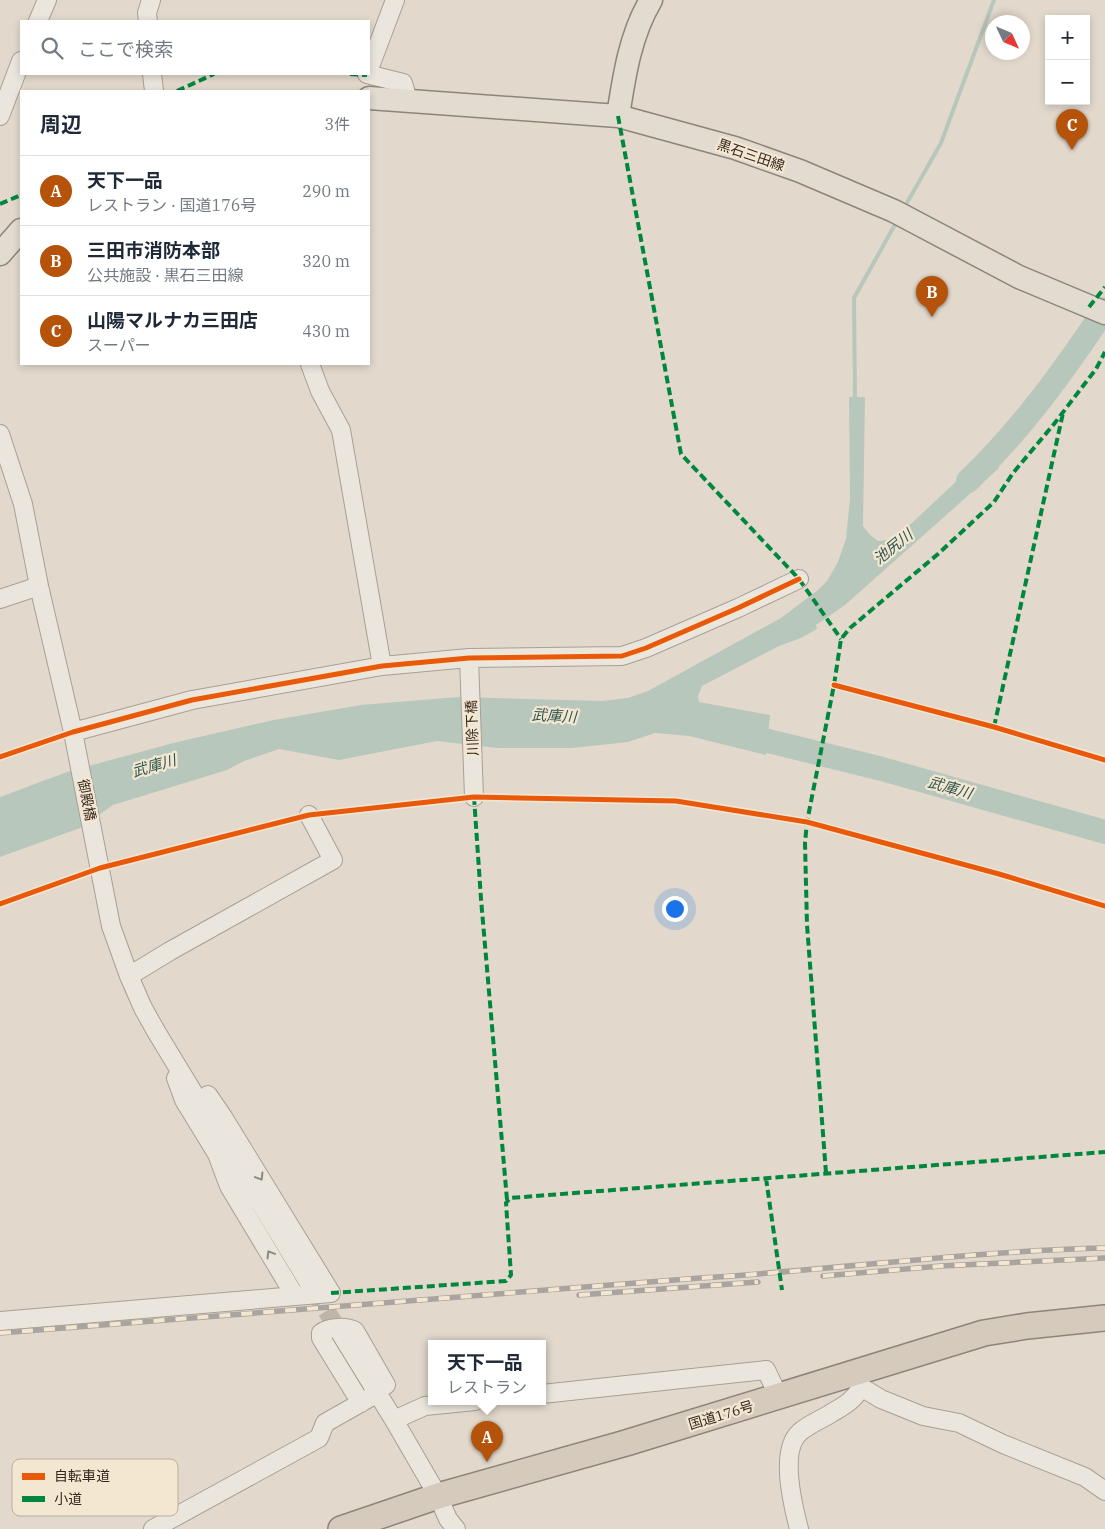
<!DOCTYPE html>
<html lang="ja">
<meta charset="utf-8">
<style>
body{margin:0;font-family:"IBM Plex Serif","Noto Sans JP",serif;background:#f6f6f7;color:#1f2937}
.controls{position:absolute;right:15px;top:15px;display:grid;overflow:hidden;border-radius:0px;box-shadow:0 2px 8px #0003}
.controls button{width:45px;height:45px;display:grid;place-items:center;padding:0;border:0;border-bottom:1px solid #e0e1e3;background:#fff;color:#1f2937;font:25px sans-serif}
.compass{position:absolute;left:985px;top:15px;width:45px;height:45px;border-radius:50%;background:#fff;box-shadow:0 2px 8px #0003;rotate:134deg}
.you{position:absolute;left:674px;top:908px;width:18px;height:18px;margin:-12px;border:4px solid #fff;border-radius:50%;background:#1a73e8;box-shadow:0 0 0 8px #1a73e833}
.badge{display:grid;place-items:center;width:32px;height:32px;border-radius:50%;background:#b45309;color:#fff;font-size:16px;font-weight:700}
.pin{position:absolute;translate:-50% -41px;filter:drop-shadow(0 1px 2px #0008)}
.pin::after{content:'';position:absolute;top:26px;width:18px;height:15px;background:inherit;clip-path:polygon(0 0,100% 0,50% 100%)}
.popup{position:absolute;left:428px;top:1340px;width:118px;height:65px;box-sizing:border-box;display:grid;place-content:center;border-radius:0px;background:#fff;filter:drop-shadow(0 1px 4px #0005);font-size:16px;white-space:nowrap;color:#747a83}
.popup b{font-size:19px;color:#1f2937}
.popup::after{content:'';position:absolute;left:50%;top:100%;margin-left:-10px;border:10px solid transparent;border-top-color:#fff}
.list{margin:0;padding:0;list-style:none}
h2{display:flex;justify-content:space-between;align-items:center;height:65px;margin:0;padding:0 20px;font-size:21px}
h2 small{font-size:16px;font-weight:400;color:#747a83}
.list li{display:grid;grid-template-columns:32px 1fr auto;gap:15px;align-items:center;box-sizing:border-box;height:70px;padding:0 20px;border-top:1px solid #e0e1e3}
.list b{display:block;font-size:19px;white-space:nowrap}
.list p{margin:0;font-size:16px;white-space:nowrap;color:#747a83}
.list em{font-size:16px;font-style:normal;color:#747a83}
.icon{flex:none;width:28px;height:28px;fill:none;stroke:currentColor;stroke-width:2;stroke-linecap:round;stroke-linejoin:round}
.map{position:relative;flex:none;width:1105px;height:1529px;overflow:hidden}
.search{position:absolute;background:#fff;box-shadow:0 2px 8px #0003;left:20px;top:20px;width:350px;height:55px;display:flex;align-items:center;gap:12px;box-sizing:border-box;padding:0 18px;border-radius:0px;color:#747a83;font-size:19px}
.panel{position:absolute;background:#fff;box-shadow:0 2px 8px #0003;left:20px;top:90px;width:350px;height:275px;border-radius:0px}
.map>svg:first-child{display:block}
.water{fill:#b7c7bc}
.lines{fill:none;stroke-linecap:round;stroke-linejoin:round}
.stream{stroke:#b7c7bc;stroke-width:4}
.river{stroke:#b7c7bc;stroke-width:24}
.minor-tunnel{stroke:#c0b5a9;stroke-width:18;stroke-dasharray:18 9;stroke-linecap:butt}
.minor-casing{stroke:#a89f95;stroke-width:20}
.major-casing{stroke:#8d847c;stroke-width:25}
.highway-casing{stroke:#8d847c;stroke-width:28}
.minor{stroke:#ebe6dd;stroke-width:18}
.major{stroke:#e2dbcf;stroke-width:22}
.highway{stroke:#d6cabd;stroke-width:25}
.rail-casing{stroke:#aaa49e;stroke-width:5.5}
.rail{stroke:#f4e7d2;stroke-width:4;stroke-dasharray:11;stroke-linecap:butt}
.quiet{stroke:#00873e;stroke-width:4;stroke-dasharray:8 4;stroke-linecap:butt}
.cycleway-casing{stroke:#f4e7d2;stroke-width:8}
.cycleway{stroke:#e8590c;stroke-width:5}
.oneway{stroke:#90867e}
.labels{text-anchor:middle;stroke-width:4.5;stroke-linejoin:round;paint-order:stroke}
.street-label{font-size:14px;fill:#36271e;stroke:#f4e7d2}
.water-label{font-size:15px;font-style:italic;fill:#2d554f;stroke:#f4e7d2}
.key{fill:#f4e7d2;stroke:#bbad9c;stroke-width:1}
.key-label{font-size:14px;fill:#36271e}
</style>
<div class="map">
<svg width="1105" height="1529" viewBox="0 0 1105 1529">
<rect width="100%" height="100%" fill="#e2d9cc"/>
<path class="water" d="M849 397H865L863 526 870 535 878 541 888 540 898 536 962 476 982 453 999 468 845 605 816 625 817 629 801 638 779 646 702 686 698 696 699 702 770 715 766 755 689 736 655 733 628 742 572 748H497L437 741 339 760 279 749 244 761 227 770 113 805 80 828 0 857V797L67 772 173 743 274 720 361 705 458 697 602 701 628 698 648 691 781 618 818 590 827 581 838 562 846 539 850 499Z"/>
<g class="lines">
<path class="stream" d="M904 208 941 143 994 0
M855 400 854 298 897 221"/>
<path class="river" d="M968 481C1021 430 1064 371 1105 309
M736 733 882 769 1105 832"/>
<path class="minor-tunnel" d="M312 1288 341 1334"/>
<defs>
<path id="minor" d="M38 21 47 0
M148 21 147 13 151 0
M369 69 395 0
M152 74 154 91
M367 74 403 83 408 100
M0 116 21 61
M310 364 320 391 341 430 382 666
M0 434 23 504 39 586 73 732 111 926 129 976 143 1008 157 1033 312 1288
M0 599 39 586
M469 658 474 797
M73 732 192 700 382 666 469 658 622 656 646 648 738 608 799 579
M129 976 170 951 333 860 309 815
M176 1078 184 1100 217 1154 229 1186 295 1296
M0 1321 331 1293 223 1117 208 1095
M341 1334 394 1420 438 1496 448 1519 456 1529
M853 1374 861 1387 881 1399 923 1416 959 1423 1003 1444 1085 1477 1105 1491
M542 1394 766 1370 779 1397
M361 1403 321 1338V1333C328 1327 347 1326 355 1331L386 1385
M394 1420 425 1406 475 1401
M153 1529 319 1438 325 1423 378 1393
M799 1529C793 1506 779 1450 800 1432 808 1425 820 1420 830 1414 843 1406 854 1401 861 1387"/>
<path id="major" d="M369 98 618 116 735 148 800 171 894 211 1019 277 1105 313
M618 116C624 77 630 35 651 0
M0 254 21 230"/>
<path id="highway" d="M341 1529 438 1496 626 1443 984 1333 1027 1326 1105 1318"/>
</defs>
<use href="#minor" class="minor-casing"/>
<use href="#major" class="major-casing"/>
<use href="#highway" class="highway-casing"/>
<use href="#minor" class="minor"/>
<use href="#major" class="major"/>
<use href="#highway" class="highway"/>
<defs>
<path id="rail" d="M823 1276 941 1266 1105 1258
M579 1295 758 1282
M0 1333 700 1278C835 1270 970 1251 1105 1248"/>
</defs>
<use href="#rail" class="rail-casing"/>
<use href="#rail" class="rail"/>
<path class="quiet" d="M350 74 367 75
M177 91 214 74
M618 116 681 454 799 579 841 639
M0 204 21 195
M1089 307 1105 287
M994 727 1063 413
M474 797 481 899 507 1200
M826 1173 807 925 805 843 807 822 834 685 841 639 850 628 938 554 994 502 1013 473 1054 424 1096 369 1105 352
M766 1178 782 1290
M331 1293 506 1281 511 1275 506 1203 510 1198 1105 1152"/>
<defs>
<path id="cycleway" d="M834 685 994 727 1105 760
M0 757 73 732 192 700 382 666 469 658 622 656 646 648 738 608 799 579
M0 904 100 868 309 815 474 797 676 801 807 822 999 874 1105 906"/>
</defs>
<use href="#cycleway" class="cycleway-casing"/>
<use href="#cycleway" class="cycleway"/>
</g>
<defs><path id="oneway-chevron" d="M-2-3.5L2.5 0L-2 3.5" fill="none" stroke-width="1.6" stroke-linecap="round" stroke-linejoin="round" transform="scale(1.25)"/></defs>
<g class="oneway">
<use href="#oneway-chevron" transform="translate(260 1177) rotate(59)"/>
<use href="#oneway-chevron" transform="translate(270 1254) rotate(-121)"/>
</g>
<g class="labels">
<g class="street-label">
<text transform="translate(751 155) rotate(19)" y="5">黒石三田線</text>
<text transform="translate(472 728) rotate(-92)" y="5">川除下橋</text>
<text transform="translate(87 800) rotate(79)" y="5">御殿橋</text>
<text transform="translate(721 1415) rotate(-17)" y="5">国道176号</text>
</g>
<g class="water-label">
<text transform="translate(893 547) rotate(-39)" y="5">池尻川</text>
<text transform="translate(554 716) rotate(3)" y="5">武庫川</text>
<text transform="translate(154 766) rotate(-16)" y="5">武庫川</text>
<text transform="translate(950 788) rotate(16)" y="5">武庫川</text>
</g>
</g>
<rect x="12" y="1459" width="166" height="57" rx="8" class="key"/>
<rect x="22" y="1473" width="23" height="7" fill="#e8590c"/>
<rect x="22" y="1496" width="23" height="6" fill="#00873e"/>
<g class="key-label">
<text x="54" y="1481">自転車道</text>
<text x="54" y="1504">小道</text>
</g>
</svg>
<div class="controls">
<button>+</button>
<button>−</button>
</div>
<svg class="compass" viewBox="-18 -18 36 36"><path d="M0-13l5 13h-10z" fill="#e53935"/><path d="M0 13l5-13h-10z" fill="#747a83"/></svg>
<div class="you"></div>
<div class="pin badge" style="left:487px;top:1462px">A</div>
<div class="popup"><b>天下一品</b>レストラン</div>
<div class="pin badge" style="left:932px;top:317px">B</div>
<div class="pin badge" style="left:1072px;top:150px">C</div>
<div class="search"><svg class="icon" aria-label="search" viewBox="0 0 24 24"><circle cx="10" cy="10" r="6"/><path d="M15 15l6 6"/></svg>ここで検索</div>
<section class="panel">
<h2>周辺<small>3件</small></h2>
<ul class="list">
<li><span class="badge">A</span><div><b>天下一品</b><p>レストラン · 国道176号</p></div><em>290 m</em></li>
<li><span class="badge">B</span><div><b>三田市消防本部</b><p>公共施設 · 黒石三田線</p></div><em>320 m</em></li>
<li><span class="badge">C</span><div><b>山陽マルナカ三田店</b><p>スーパー</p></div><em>430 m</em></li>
</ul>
</section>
</div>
